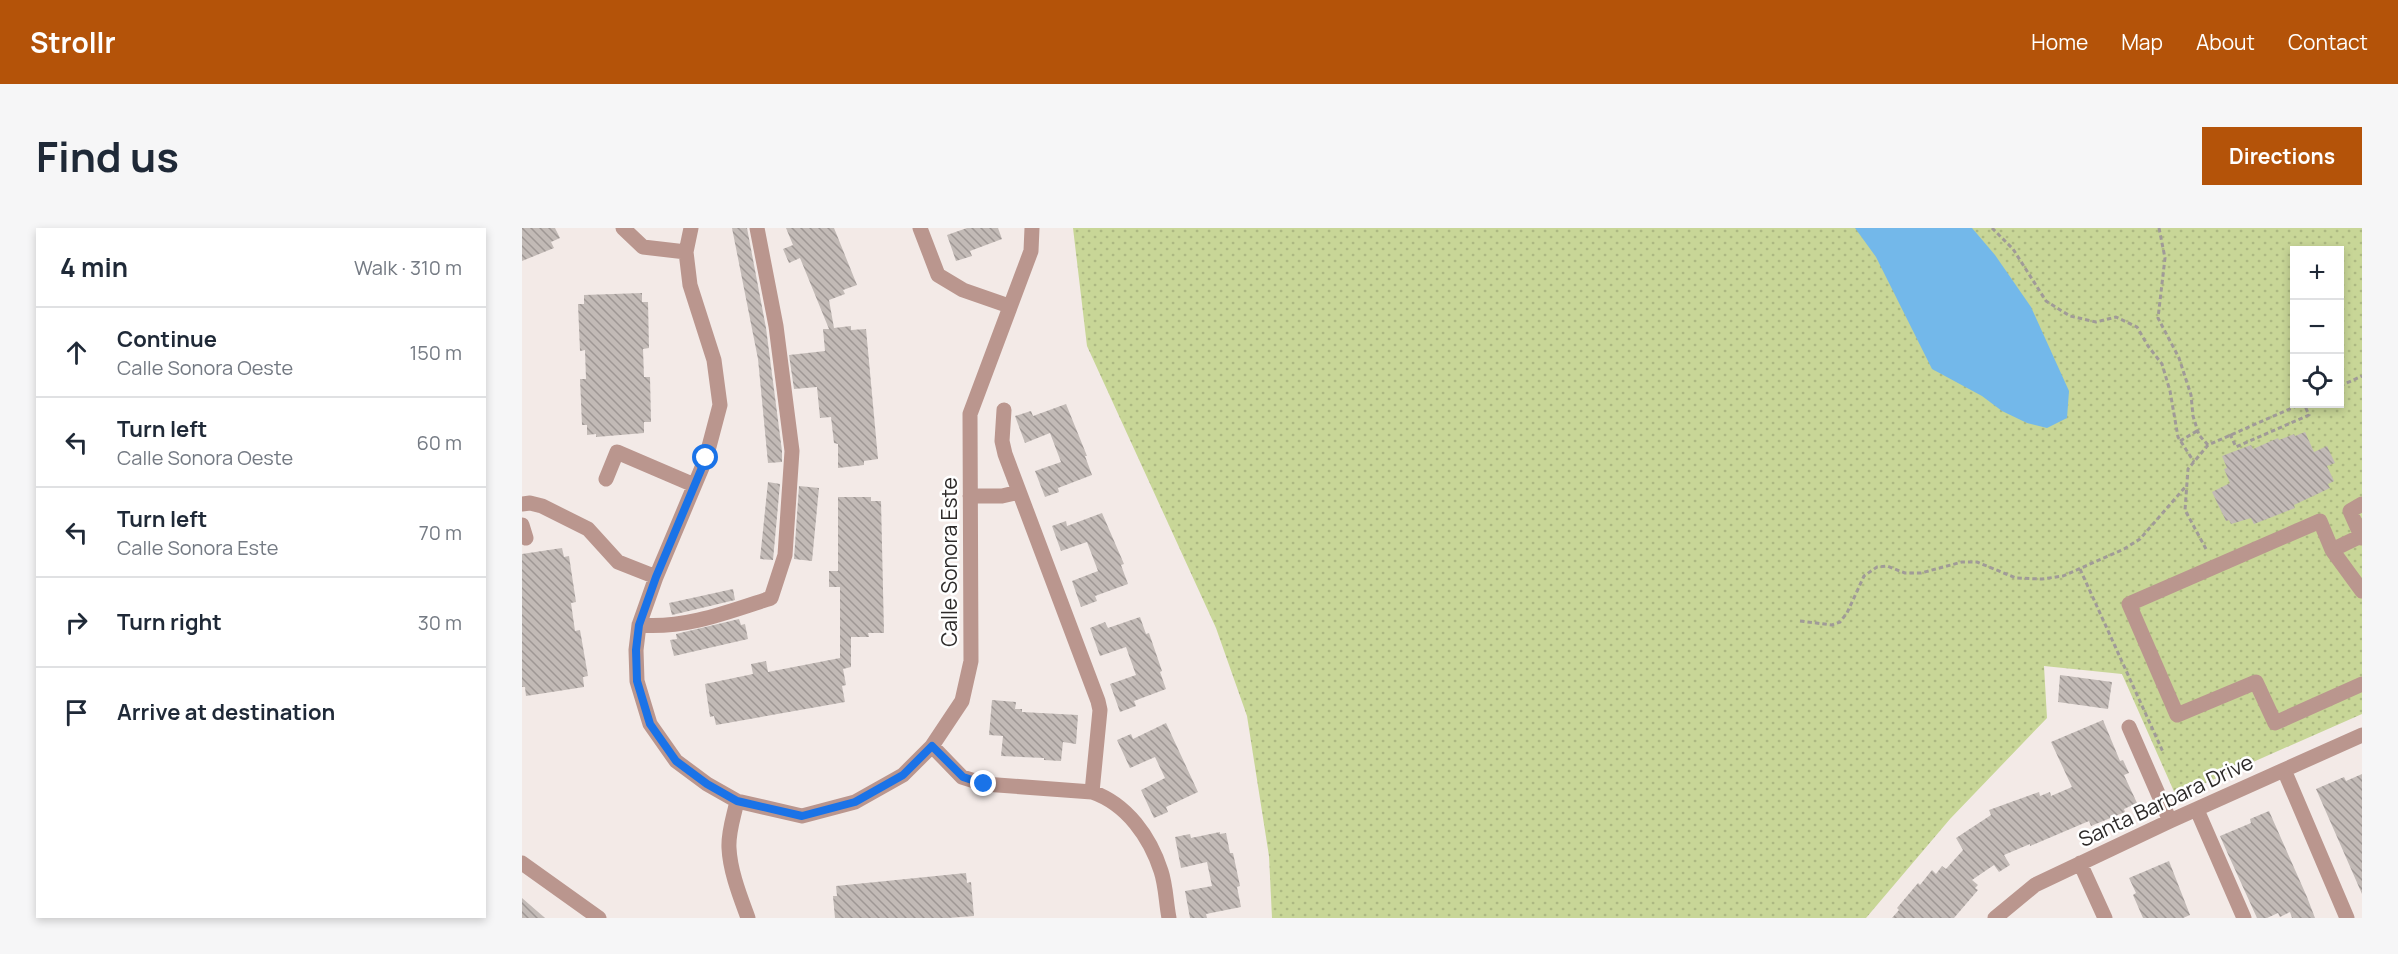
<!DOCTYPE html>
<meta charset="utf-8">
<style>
body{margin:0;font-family:Manrope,sans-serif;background:#f6f6f7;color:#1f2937}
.controls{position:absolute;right:18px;top:18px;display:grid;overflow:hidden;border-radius:0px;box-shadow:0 3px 9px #0003}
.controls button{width:54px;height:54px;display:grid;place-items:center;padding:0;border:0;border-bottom:2px solid #e0e1e3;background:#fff;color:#1f2937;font:30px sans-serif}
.stop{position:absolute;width:18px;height:18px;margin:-14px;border:4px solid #1a73e8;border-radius:50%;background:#fff}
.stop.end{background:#1a73e8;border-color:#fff;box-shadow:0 2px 6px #0008}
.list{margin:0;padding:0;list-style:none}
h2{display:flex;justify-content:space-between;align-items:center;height:78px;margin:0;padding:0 24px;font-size:26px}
h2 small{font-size:20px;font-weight:400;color:#747a83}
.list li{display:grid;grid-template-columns:39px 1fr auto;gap:18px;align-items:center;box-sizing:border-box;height:90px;padding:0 24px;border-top:2px solid #e0e1e3}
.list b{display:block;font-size:22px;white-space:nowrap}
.list p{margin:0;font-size:20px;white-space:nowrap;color:#747a83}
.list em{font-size:20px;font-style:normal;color:#747a83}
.icon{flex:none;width:33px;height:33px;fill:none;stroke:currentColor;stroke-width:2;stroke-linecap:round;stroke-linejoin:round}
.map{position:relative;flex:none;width:1840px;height:690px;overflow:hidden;border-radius:0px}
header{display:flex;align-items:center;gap:36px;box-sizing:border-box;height:84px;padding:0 30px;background:#b45309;color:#fff}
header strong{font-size:28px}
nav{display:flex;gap:33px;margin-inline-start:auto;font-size:21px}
.intro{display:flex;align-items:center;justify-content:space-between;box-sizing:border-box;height:144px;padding:0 36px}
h1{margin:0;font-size:42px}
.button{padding:15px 27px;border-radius:0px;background:#b45309;color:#fff;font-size:21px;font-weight:700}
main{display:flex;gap:36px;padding:0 36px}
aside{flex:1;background:#fff;border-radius:0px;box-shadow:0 3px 9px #0003}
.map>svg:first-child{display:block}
.grass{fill:url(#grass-dots);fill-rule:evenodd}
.water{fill:#73b8ea}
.building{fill:url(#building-back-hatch)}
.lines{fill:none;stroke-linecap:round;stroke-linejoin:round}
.path{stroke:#a09a98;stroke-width:3;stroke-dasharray:4.5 3;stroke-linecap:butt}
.minor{stroke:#ba968e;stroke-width:15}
.route{stroke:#1a73e8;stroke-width:8}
.labels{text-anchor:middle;stroke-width:5;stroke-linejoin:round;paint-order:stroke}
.street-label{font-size:21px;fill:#2e2b2a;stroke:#fff}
</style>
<header>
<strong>Strollr</strong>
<nav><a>Home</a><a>Map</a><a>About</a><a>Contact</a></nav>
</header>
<div class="intro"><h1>Find us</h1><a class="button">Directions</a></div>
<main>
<aside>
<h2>4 min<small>Walk · 310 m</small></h2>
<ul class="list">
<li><svg class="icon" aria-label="ahead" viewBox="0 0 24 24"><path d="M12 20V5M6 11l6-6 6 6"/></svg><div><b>Continue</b><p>Calle Sonora Oeste</p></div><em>150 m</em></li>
<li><svg class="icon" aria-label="left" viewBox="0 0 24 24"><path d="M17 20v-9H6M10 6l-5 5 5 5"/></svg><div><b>Turn left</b><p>Calle Sonora Oeste</p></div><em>60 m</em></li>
<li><svg class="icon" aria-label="left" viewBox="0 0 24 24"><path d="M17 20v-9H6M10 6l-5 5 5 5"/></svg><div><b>Turn left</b><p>Calle Sonora Este</p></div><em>70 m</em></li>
<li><svg class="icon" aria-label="right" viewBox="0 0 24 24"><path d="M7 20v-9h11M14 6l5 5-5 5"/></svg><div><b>Turn right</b></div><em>30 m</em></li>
<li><svg class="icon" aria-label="arrive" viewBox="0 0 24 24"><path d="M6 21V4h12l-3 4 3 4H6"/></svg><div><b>Arrive at destination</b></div></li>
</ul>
</aside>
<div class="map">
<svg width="1840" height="690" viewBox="0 0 1840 690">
<defs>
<pattern id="grass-dots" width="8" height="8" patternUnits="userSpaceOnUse" patternTransform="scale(1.5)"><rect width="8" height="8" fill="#c8d697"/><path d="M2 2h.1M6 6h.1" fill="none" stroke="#acb882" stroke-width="1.8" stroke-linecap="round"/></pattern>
<pattern id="building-back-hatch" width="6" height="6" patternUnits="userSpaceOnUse" patternTransform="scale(1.5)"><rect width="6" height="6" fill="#c2bab6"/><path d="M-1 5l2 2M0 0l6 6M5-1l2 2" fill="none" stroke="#9e9794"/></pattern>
</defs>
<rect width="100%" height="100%" fill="#f3eae7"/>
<path class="grass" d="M551 0H1840V486L1654 568 1600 446 1522 438 1525 490 1428 591 1344 690H750L747 628 725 488 694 400 565 118ZM1772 22H1818V176H1772Z"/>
<path class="water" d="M1333 0H1450L1473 27 1509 79 1547 163 1545 190 1525 200 1505 195 1480 183 1460 168 1410 141 1354 29Z"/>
<path class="building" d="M0 0H33L38 10 29 14 32 20 0 33Z
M210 0H225L244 100 260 223V234L246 235 236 131Z
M264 0H312L335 57 321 62 323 66 307 72 312 100 329 98V102L344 101 356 231 342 233V237L316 240V216L312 215 309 189 298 190 295 159 272 161 267 127 303 123 301 101H307L278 30 267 35 261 21 271 17Z
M445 0H476L480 11 448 23 450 28 434 33 425 7Z
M120 65V74H126L127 120 121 121 122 149H128L129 194H122V205L74 209V206L65 207V197H60L58 151H64L63 122 58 123 56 76H62V67Z
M544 176 565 228H563L570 247 536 260 537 264 523 269 513 243 539 234 528 205 503 215 493 188 509 183 511 188Z
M1783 204 1792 224 1805 218 1813 235 1805 238 1812 253 1806 256 1808 260 1772 277 1773 280 1732 296 1729 290 1709 296 1707 292 1704 293 1690 264 1708 255 1702 241 1705 240 1700 228 1729 217 1731 221 1756 210 1757 212 1772 206 1773 208Z
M246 254 258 256 251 332 238 331Z
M277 258 297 260 290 333 272 331Z
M316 269H349V273H359L362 405H346L347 409H329V439L321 441 324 457 320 458 323 474 194 497 192 488 188 489 183 456 231 446 229 436 244 433 246 444 318 430V359H307V343H316Z
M580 285 602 336 599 337 606 356 573 368 575 373 559 379 550 353 576 343 565 314 539 323 530 298 544 293 545 298Z
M40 320 42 329 47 328 54 374 49 375 53 403 58 402 66 448 61 449 62 459 4 468 3 459H0V326Z
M211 361 213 372 150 387 147 375Z
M618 389 624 406 627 405 640 443 638 444 644 461 612 473 614 478 598 484 588 456 614 447 604 419 578 428 568 400 583 394 586 400Z
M217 391 219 397 223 396 226 411 152 428 148 412 155 411 154 406Z
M1538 447 1590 454 1586 481 1536 474Z
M470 472 494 474 493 481H500V484L556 487 554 516 541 514 539 533 522 532V530L479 528 481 508 467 507Z
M1581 492 1598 533 1601 532 1607 545 1602 547 1615 575 1602 581 1603 584 1569 598 1567 593 1508 618V616L1482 627 1488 637 1477 644 1472 637 1450 652 1456 657 1453 660 1456 662 1432 690H1370L1377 682 1375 680 1396 655 1398 657 1410 642 1414 646 1420 638 1424 641 1441 622 1434 610 1469 587 1467 582 1517 564 1518 568 1528 564 1529 568 1550 559 1529 514Z
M644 495 676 564 644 579 646 584 632 590 619 562 643 550 633 529 608 540 595 512 609 506 611 511Z
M1840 546V666L1794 561 1822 549 1824 553Z
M1747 583 1785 669 1793 690H1770L1768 684 1758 689 1756 685 1745 690H1735L1705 624 1698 608 1729 595 1728 591Z
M698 604V606L704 605 708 625H711L718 658 715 659 719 679 684 686 685 690H668L663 663 690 658 685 634 659 640 653 609 668 606 669 610Z
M1647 633 1668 687 1661 690H1621L1611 667 1614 665 1607 650Z
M444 645 445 655 449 654 452 688 426 690H313L311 668H315L314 658Z
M0 670 23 690H0Z"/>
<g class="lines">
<path class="path" d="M1470 0 1491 21 1524 73 1548 88 1574 94 1594 89 1615 99 1626 118 1640 136 1648 163 1656 209 1672 234
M1637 0 1643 30 1636 90 1657 130 1669 167 1671 188 1677 207 1686 217
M1818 158 1840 148
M1708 206 1714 219 1787 187 1782 176
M1658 213 1675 203
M1684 321 1663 282 1666 241 1686 217 1779 176
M1558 341 1641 524
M1278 393 1310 397 1318 394 1325 385 1342 348 1355 339 1365 338 1383 345H1399L1440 334H1455L1494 350 1520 351 1541 348 1602 321 1618 311 1665 257"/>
<path class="minor" d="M101 0 121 19 164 24
M169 0 164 24 168 57 192 132 198 177 184 230 134 349 117 397 114 422 115 453 128 496 154 533 185 556 215 573 280 588 333 574 381 547 410 518 440 473 449 433 448 186 509 23 510 0
M398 0 416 47 441 62 487 78
M482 182 480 213 483 226 576 473 578 482 570 564
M84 251 95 224 172 257
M448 268H480L497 264
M0 276 8 275 20 278 66 301 96 334 134 349
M1840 276 1828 283 1840 310
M0 297 4 310
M1810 322 1839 308
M1840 363 1810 322 1798 293 1607 376 1655 487 1734 454 1753 495 1840 456
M117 397C163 401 206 384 249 370L263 327 270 223 254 98 235 0
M1607 499 1648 593
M410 518 440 549 462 556 570 564C605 576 628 609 639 643 644 658 644 675 647 690
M1762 542 1825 690
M215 573C212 588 206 604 207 620 208 643 218 668 226 690
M1675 582 1722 690
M0 635 77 690
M1558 635 1583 690
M1473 690 1513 657 1648 593 1840 507"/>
</g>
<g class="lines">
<path class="route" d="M184 230 134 349 117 397 114 422 115 453 128 496 154 533 185 556 215 573 280 588 333 574 381 547 410 518 441 549 462 556"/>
</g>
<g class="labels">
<g class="street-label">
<text transform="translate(428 334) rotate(-90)" y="7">Calle Sonora Este</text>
<text transform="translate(1644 573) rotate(-25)" y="7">Santa Barbara Drive</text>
</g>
</g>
</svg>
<div class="controls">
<button>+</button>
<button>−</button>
<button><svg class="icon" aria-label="locate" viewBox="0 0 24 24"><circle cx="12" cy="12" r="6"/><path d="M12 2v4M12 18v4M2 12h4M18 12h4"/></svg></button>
</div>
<div class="stop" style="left:184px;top:230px"></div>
<div class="stop end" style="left:462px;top:556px"></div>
</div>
</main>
